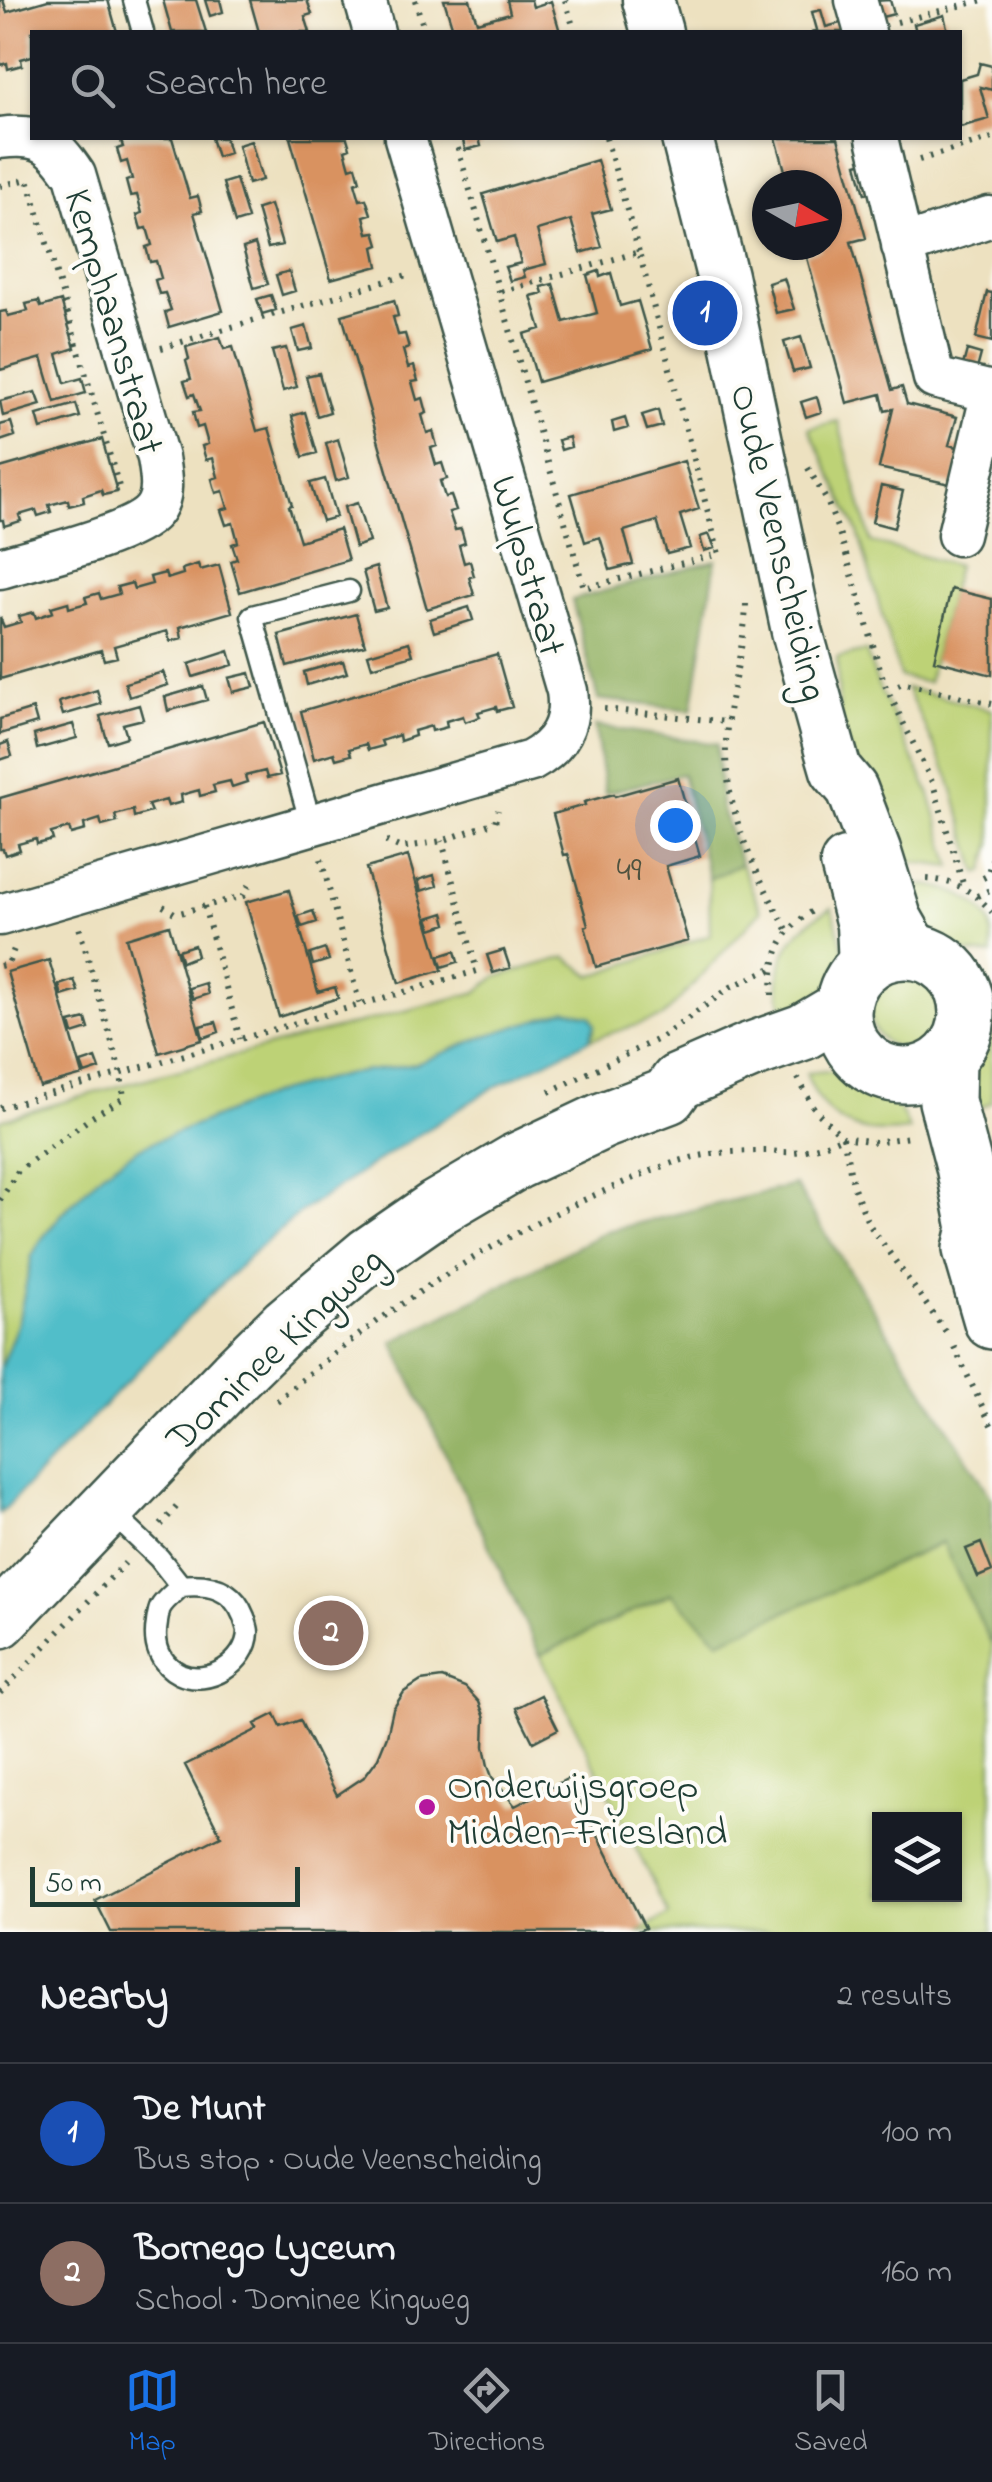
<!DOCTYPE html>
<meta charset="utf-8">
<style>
body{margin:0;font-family:"Indie Flower",sans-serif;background:#242831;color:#f1f3f6}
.controls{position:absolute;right:30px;bottom:30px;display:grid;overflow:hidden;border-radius:0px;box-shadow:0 2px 8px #0004}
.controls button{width:90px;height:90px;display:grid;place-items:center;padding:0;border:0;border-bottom:2px solid #363941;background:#171b24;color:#f1f3f6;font:50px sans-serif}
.compass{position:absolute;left:752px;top:170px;width:90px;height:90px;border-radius:50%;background:#171b24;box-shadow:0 2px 8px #0004;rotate:99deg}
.scale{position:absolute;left:30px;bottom:25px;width:270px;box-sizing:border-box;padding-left:10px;border:5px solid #1f3d34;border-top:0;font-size:28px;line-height:35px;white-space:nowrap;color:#1f3d34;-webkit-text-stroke:8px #fdfcf7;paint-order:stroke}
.you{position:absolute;left:675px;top:825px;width:35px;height:35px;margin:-25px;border:8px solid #fff;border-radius:50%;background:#1a73e8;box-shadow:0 0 0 15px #1a73e833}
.badge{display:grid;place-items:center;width:65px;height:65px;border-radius:50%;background:#1a73e8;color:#fff;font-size:32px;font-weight:700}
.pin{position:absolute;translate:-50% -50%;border:5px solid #fff;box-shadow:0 2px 10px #0006}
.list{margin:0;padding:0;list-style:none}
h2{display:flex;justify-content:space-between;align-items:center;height:130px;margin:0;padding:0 40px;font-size:42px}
h2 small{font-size:32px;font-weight:400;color:#9ea1a6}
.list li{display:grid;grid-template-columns:65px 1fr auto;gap:30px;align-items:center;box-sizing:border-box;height:140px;padding:0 40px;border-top:2px solid #363941}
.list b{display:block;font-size:38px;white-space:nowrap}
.list p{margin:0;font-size:32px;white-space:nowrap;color:#9ea1a6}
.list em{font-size:32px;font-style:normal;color:#9ea1a6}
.icon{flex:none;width:55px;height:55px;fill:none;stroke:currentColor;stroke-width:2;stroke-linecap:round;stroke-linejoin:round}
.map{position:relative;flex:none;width:992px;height:1932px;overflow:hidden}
.search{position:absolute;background:#171b24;box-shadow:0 2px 8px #0004;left:30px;right:30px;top:30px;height:110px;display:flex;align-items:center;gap:25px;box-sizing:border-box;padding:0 35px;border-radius:0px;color:#9ea1a6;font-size:38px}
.sheet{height:410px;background:#171b24}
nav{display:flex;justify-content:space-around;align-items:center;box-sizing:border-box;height:140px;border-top:2px solid #363941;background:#171b24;font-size:28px;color:#9ea1a6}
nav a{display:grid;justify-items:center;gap:5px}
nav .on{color:#1a73e8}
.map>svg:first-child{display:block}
.green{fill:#bdd276;stroke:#6e8855;stroke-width:2.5;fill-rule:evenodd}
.forest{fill:#96b467;stroke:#5a784e;stroke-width:2.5}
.water{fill:#51bec9;stroke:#387e7e;stroke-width:2.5}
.building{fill:#d99260}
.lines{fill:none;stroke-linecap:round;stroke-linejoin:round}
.service-casing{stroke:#3e5649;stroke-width:25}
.minor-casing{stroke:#3e5649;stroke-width:45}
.tertiary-casing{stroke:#3e5649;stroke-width:55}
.secondary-casing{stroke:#3e5649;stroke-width:60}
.path{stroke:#3e5649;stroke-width:6;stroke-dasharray:2.5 8;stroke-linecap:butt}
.service{stroke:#fff;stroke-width:20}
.minor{stroke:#fff;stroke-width:40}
.tertiary{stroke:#fff;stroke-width:50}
.secondary{stroke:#fff;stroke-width:55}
.poi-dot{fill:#b5179e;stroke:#fdfcf7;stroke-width:4}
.labels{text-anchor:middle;stroke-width:8;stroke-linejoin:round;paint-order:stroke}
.number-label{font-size:35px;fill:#4e523f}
.street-label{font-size:40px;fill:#1f3d34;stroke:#fdfcf7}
.poi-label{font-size:40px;fill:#1f3d34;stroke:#fdfcf7;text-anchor:start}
</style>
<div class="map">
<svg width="992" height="1932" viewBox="0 0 992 1932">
<rect width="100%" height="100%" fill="#fdfcf7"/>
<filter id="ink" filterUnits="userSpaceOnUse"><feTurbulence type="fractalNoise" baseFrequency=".01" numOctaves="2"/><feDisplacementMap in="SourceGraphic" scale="20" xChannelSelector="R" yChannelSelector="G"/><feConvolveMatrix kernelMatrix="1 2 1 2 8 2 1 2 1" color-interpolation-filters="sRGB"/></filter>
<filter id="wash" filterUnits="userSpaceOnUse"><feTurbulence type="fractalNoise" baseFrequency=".0048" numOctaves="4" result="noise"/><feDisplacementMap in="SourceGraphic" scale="40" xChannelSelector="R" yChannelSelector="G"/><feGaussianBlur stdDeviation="2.25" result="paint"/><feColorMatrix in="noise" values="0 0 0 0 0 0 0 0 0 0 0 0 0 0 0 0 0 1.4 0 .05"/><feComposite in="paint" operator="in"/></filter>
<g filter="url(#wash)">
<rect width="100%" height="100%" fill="#ede1c0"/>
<path class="green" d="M838 421 871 542 957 566 928 683 900 677 858 532 809 428Z
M866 651 878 685 929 792 952 867 912 862 897 866 840 728 837 658Z
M906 688 992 710V843L984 871 978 873 949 777Z
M741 864 761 911 663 1017 589 1040 594 1031 515 1028 486 1036 416 1064 348 1074 278 1092 141 1147 102 1173 62 1213 41 1240 32 1256 18 1323 0 1369V1120L119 1086 477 992 496 977 566 957 592 976 710 935 709 879Z
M927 885C950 889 979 899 990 922 992 931 992 945 992 955L966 953 918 928 912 886Z
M832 908 845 954 829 988 789 1028C786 1016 780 1002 779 989 776 952 800 923 832 908Z
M870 1012a36 36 0 1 1 72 0a36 36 0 1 1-72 0Z
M992 1020V1102L970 1112 971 1061Z
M825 1071C861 1074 899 1095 909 1130 859 1138 824 1124 806 1073Z
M943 1543 992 1645V1932H637L669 1915 540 1655 672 1593 720 1640ZM880 1820H954V1894H880Z"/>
<path class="forest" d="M716 560 692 710 598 699 572 600Z
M595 726 717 744 721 807 741 864 709 879 682 774 605 793Z
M795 1185 992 1498V1645L942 1543 719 1641 671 1593 540 1655 393 1342 607 1231Z"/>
<path class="water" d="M567 1010 591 1016 595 1024 589 1040 491 1089 388 1154 301 1212 255 1251 211 1294 0 1514V1369L18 1323 32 1256 41 1240 62 1214 102 1173 141 1147 278 1092 348 1074 416 1064 486 1036Z"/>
<g id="blocks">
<path class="building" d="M0 0H3L7 12 48 0H108L117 32H32V56L21 59 22 65 8 69 7 63 0 65Z
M163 0H196L206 32H172Z
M205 0H220L223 12 210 16Z
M250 0H307L312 14 305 16 310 32H259Z
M444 0H470L477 22 510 13 507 0H531L533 7 551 1 560 32H454Z
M890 0 894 14 878 18 874 1Z
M821 10 826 27 848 21 850 32H811L817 30 812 12Z
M944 15 948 32H916L914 24Z
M980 63 992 66V90L980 87 989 119 960 127V79L977 74Z
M120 138H172L190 198 198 196 202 211 194 213 223 311 169 327 165 312 171 310 165 293 159 294 155 280 161 278 156 261 150 262 146 247 152 245 147 228 141 229 137 215 142 213 137 195 130 196 126 181 132 179 127 161 121 163 117 149 123 147Z
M211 138H225L229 153 217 157Z
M290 138H347L350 148 345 150 350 168 356 166 360 181 355 183 360 200 366 199 371 214 364 216 368 233 375 232 379 245 374 247 378 266 331 279Z
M471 138H479L481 146 465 150 463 140Z
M776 138H838L866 238 851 242 892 390 902 387 907 404 957 417 949 445 962 448 954 485 879 468 893 409 885 411 881 394 847 403 806 254 821 249 820 245H827V185H789Z
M251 141 262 180 248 184 238 145Z
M597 160 611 209 592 214 602 247 581 253 571 220 537 230 546 264 523 270 525 277 510 281 505 267 521 263 514 237 497 242 483 194Z
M873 160 882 189 865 194 857 164Z
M236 179 248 219 235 223 223 183Z
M270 205 282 245 268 248 257 209Z
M255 244 268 284 254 288 243 248Z
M289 271 295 291 282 295 276 275Z
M599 271 600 277 611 273 620 306 638 301 652 349 538 382 524 334 541 329 531 296 543 293 541 287 553 284 564 322 597 313 587 275Z
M784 278 794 309 776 313 768 283Z
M987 292 992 293V342L976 338Z
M271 295 276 310 262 314 257 299Z
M394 300 398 316 393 317 398 335 405 334 409 348 403 350 408 368 414 366 418 381 412 382 417 400 423 398 427 413 422 415 427 433 433 431 437 446 431 448 436 465 442 463 447 479 440 481 445 497 451 496 456 510 449 512 455 530 461 529 465 543 459 545 464 563 470 561 474 576 469 577 474 595 427 609 342 315Z
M39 301 41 307 61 301 75 348 57 354 65 383 82 378 86 393 55 402 42 358 0 370V312L6 311 8 316 28 311 26 304Z
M306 326 312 348 298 351 292 330Z
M220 337 224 349 233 347 257 431 269 428 292 505 289 506 300 541 339 529 348 560 240 592 231 561 237 559 232 544 238 542 233 523 226 525 221 510 228 508 223 491 216 493 212 479 218 477 213 458 206 460 202 446 208 444 203 426 197 428 193 412 200 411 194 394 189 396 184 381 191 379 186 361 189 359 186 347Z
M801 337 810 368 793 372 784 342Z
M286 348 297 387 283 391 272 351Z
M967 350 981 354 976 373 962 369Z
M319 373 330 412 317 416 306 376Z
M36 392 41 405 3 416 0 401Z
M817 397 821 412 806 417 801 402Z
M76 404 80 417 41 429 37 415Z
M658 410 662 426 647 430 642 415Z
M305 412 317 453 303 457 292 416Z
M625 418 628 428 614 432 612 422Z
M11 422 15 436 0 441V425Z
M569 437 571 447 561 450 558 440Z
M102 439 117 492 103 495 101 490 83 496 84 502 69 506 68 500 49 505 51 512 38 516 36 510 19 515 21 521 4 526 3 520H0V468Z
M338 439 349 477 336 481 326 443Z
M684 461 699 509 680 515 690 548 667 554 657 521 624 531 633 564 610 570 600 537 585 542 571 494Z
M325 479 336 517 322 521 310 483Z
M881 486 903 491 894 528 872 522Z
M357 503 369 542 355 547 344 507Z
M709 534 715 548 704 551 700 537Z
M198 564 200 570 219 565 232 612 180 627 182 638 170 641 167 631 114 646 117 657 104 660 101 650 0 679V617L4 627 21 622 19 616 34 612 36 618 53 612 51 607 68 602 69 608 87 603 85 597 99 593 101 599 119 594 117 587 132 583 134 589 152 584 150 577 165 573 167 579 183 574 182 569Z
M376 567 387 608 374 611 363 571Z
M951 589 992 599V675L934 660Z
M469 607 473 620 434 632 430 619Z
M356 614 365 645 287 666 279 635Z
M409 642 413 655 372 667 368 654Z
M229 651 233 665 193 677 189 664Z
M497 654 512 707 497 711 496 707 478 712 480 717 465 722 463 716 446 721 447 727 432 731 431 726 414 731 415 736 400 741 399 735 381 741 383 746 368 750 366 744 349 749 351 755 336 759 334 753 314 759 301 711Z
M343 661 347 673 307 685 304 672Z
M163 672 168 685 129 697 125 683Z
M250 673 254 687 233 692 229 678Z
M203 686 207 700 168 711 165 697Z
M97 690 101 704 63 715 59 702Z
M139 705 143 719 123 724 127 737 108 743 100 716Z
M33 709 37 723 0 734V719Z
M264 722 280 775 267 778 265 771 245 776 247 782 232 787 230 781 213 785 215 792 200 796 199 790 181 795 182 802 168 806 166 800 148 805 151 812 134 817 133 810 115 815 117 822 102 826 100 819 84 824 85 830 71 834 69 828 51 833 53 840 37 844 36 839 18 844 20 850 5 855 3 849H0V798Z
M73 724 77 738 37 749 34 735Z
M8 742 12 756 0 760V745Z
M678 778 700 856 666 866 688 941 596 967 585 926 588 925 568 854 564 855 553 814 585 805 584 802 614 794 615 796Z
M408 856 442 970 399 983 366 868Z
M434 875 437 886 421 891 418 880Z
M289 890 318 992 335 987 338 998 279 1017 246 902Z
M313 911 317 922 302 927 298 916Z
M444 913 447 924 432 929 428 918Z
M169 925 202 1040 159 1053 126 938Z
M194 945 197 956 182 962 178 950Z
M325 949 329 960 313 965 310 954Z
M504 950 510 968 493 973 487 955Z
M455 951 458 962 442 967 439 956Z
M49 960 83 1075 40 1087 7 972Z
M74 980 78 991 62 996 59 985Z
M205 983 208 994 193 999 189 988Z
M86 1019 89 1029 73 1034 70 1023Z
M216 1022 219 1032 203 1038 200 1026Z
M96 1058 100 1069 85 1074 81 1063Z
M981 1543 992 1571 978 1577 966 1549Z
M442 1678 465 1687 479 1702 485 1718 484 1747 488 1766 492 1777 515 1806 569 1778 645 1928 636 1932H111L95 1900 221 1836 185 1765 258 1729 255 1724 275 1714 281 1727 300 1720 337 1795 364 1777 378 1758 387 1736 393 1709 404 1692 421 1681Z
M541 1695 558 1729 533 1742 516 1708Z"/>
</g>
</g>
<g filter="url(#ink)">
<use href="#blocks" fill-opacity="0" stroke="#3e5649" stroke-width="2.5"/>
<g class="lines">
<defs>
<path id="service" d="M134 0 143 32
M311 824 252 616 349 591
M110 1511 159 1558 181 1586C175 1592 164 1600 160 1608 159 1609 157 1622 157 1623 153 1645 160 1664 180 1674 208 1687 247 1663 248 1632 248 1628 245 1621 244 1617 233 1588 209 1583 181 1586"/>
<path id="minor" d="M365 0 374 32
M856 0 865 32
M0 138C40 133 53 142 75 175L158 458C161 476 165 496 153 511 134 535 34 558 0 568
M877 138 934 378 992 392
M902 246 989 217
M958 535 992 392
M0 915 531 761C559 746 572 723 567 691L405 138"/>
<path id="tertiary" d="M648 0 657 32
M687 138 722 276 797 631 829 746 836 770 852 789 875 850 896 918 915 951
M846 863 862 925 864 965"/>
<path id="secondary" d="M843 1013a62 62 0 1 1 124 0a62 62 0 1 1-124 0Z
M948 1058 947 1101 964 1166 976 1228 971 1249 992 1321
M0 1620 235 1375 287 1324 369 1255 437 1208 517 1161 602 1121 668 1096 678 1082 749 1051 803 1032 842 1009"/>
</defs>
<use href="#service" class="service-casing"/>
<use href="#minor" class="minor-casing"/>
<use href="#tertiary" class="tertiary-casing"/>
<use href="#secondary" class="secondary-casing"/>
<path class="path" d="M415 0 425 32
M565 0 575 32
M897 22 983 0
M455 138 584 588 719 554 639 252 500 292
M606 138 639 252
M919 160 992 138
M0 186 28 179 120 490
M161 348 407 275
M808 468 827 501 842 541 885 685 933 784 964 887
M746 604C745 642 733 681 728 719 717 797 751 865 788 931
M898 685 903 683 992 704
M604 709 727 722
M386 841 401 848 442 841 495 822 498 810
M321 859 360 1005
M983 878 987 876 992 859
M927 879C956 881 974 891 992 912
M977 896 992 889
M163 906 176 914 243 896 252 880
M204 906 240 1039
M0 966 8 964 14 949
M772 995C772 955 780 931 815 909
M798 1078 815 1110 843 1137 875 1142 910 1137
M549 1092 662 1037 731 987 774 967
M0 1108 477 971 442 841
M843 1137 853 1185 868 1223 946 1332
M0 1200 18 1171 92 1117 124 1098 121 1074 79 927
M954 1347 992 1427
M277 1401C373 1318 479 1246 595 1195 623 1183 650 1170 679 1161 709 1152 739 1151 770 1151 780 1152 790 1153 800 1151 815 1149 829 1143 843 1137
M161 1525 179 1504
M0 1693 125 1563"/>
<use href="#service" class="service"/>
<use href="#minor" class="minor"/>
<use href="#tertiary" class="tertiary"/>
<use href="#secondary" class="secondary"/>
</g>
</g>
<circle class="poi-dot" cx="427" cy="1807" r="10"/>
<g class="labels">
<g class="number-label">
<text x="629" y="880">49</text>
</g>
<g class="street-label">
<text transform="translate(116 321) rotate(74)" y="14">Kemphaanstraat</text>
<text transform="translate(781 542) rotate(77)" y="14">Oude Veenscheiding</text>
<text transform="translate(530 565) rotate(74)" y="14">Wulpstraat</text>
<text transform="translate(274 1348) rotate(-43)" y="14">Dominee Kingweg</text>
</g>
<g class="poi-label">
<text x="447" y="1798">Onderwijsgroep<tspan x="447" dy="46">Midden-Friesland</tspan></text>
</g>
</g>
</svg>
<div class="controls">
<button><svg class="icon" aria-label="layers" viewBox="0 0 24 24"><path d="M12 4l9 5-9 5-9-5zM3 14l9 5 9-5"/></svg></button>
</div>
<svg class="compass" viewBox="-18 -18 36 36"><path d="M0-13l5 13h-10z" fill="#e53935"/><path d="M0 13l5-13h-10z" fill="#9ea1a6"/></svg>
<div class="scale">50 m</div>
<div class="you"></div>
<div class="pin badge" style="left:705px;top:313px;background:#1a4fb4">1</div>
<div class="pin badge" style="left:331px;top:1633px;background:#8d6e63">2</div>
<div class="search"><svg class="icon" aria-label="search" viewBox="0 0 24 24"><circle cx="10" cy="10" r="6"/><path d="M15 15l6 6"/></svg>Search here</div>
</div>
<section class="sheet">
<h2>Nearby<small>2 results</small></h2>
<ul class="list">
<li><span class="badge" style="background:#1a4fb4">1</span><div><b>De Munt</b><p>Bus stop · Oude Veenscheiding</p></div><em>100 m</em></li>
<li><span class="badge" style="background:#8d6e63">2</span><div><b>Bornego Lyceum</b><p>School · Dominee Kingweg</p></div><em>160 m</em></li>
</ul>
</section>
<nav>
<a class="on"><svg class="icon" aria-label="map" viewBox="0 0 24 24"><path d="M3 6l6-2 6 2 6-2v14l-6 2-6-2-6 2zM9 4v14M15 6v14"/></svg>Map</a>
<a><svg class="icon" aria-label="directions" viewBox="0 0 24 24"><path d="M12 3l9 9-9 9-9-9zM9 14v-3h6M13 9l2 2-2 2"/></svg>Directions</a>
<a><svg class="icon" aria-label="saved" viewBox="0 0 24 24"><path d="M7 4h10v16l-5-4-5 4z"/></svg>Saved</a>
</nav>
